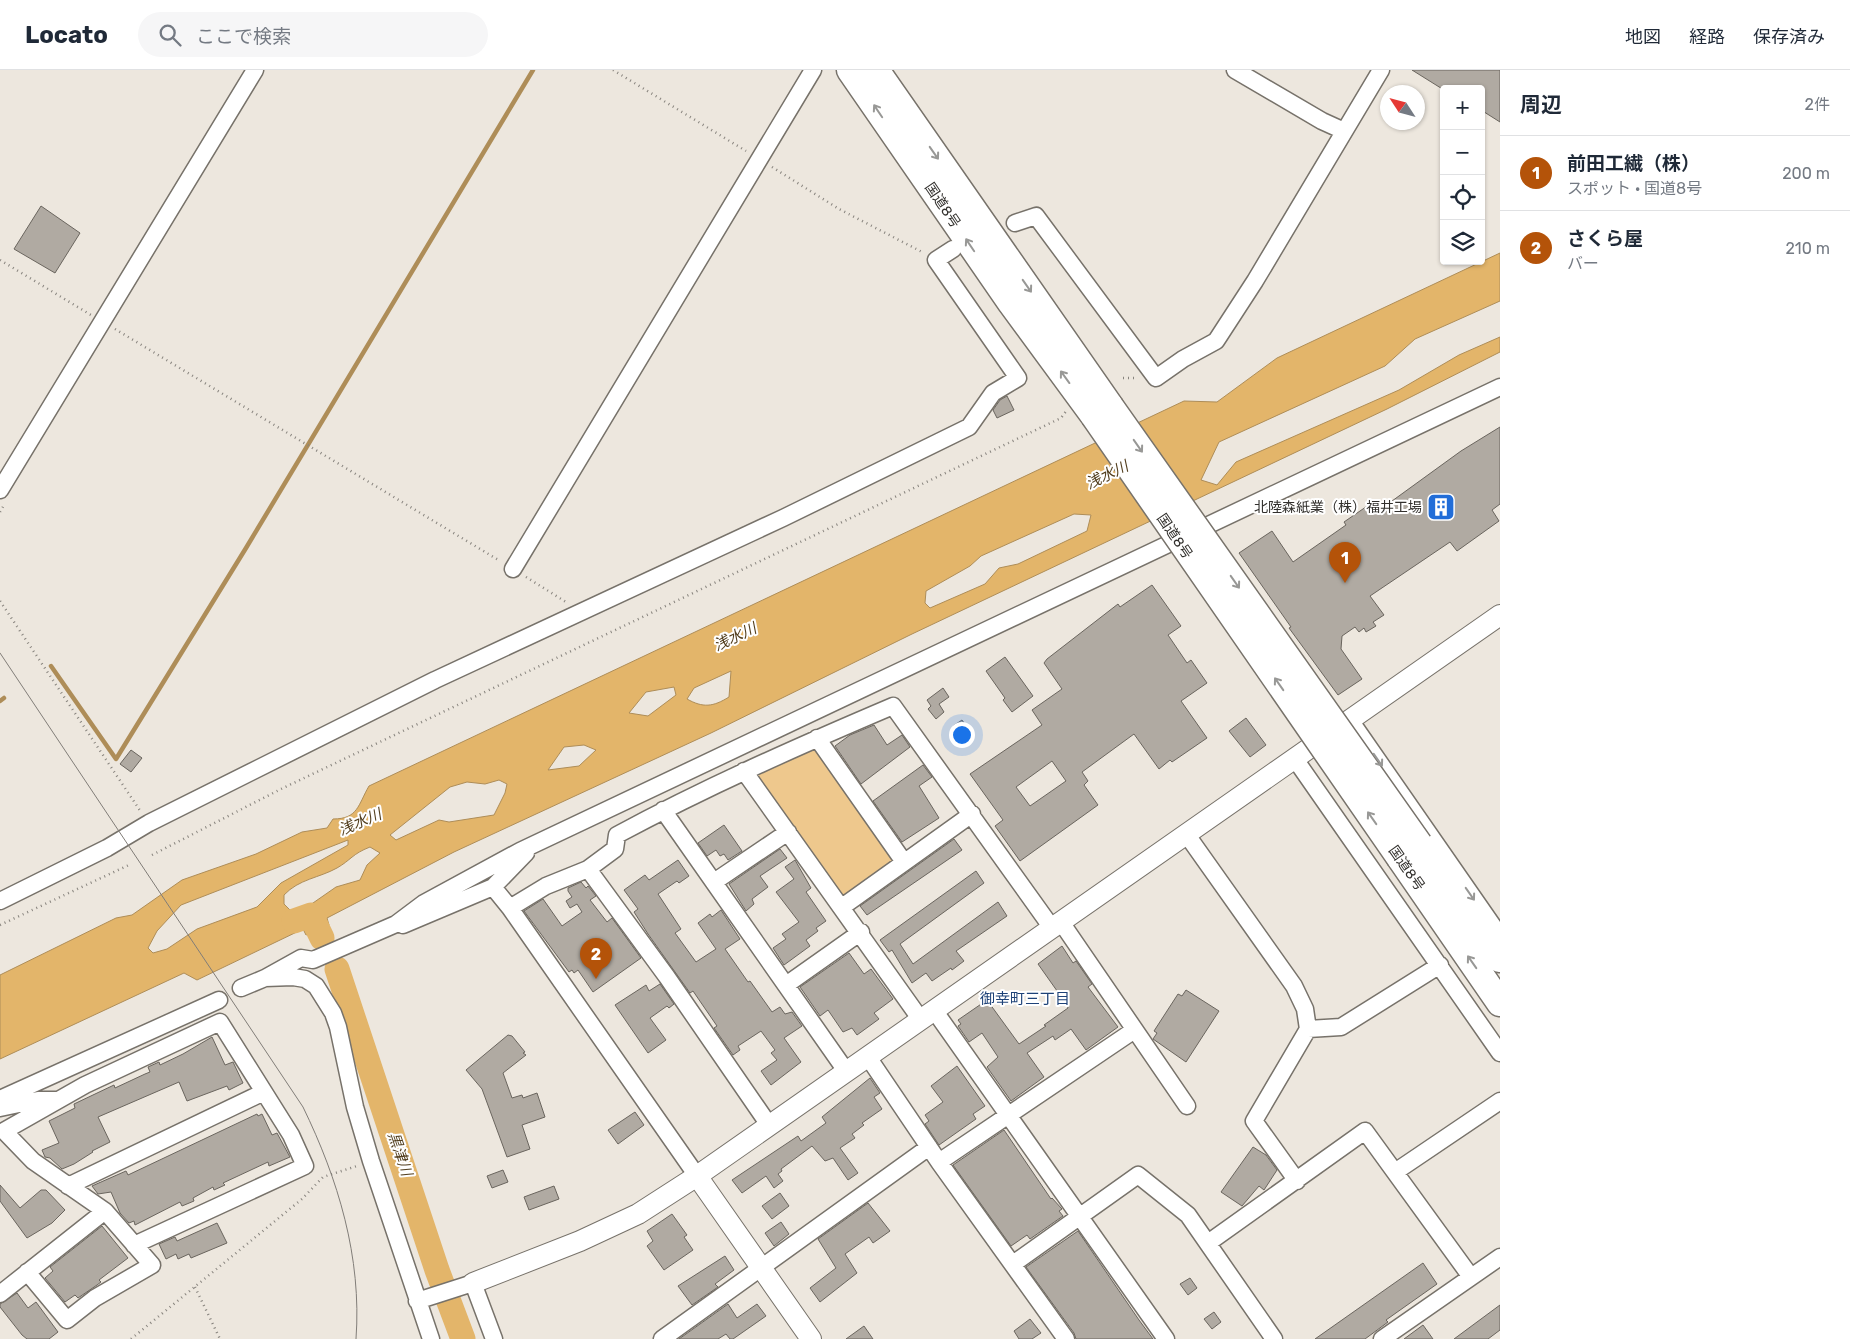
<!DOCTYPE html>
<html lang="ja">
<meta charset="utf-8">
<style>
body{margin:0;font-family:Rubik,"Noto Sans JP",sans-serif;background:#f6f6f7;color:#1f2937}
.controls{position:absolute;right:15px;top:15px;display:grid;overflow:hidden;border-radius:5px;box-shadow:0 1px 4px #0004}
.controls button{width:45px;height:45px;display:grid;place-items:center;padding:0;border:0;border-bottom:1px solid #e0e1e3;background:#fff;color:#1f2937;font:25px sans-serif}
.compass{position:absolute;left:1380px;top:15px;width:45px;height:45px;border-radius:50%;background:#fff;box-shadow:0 1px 4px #0004;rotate:306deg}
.you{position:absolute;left:961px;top:664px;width:18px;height:18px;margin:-12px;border:4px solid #fff;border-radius:50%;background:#1a73e8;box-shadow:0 0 0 8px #1a73e833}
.badge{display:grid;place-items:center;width:32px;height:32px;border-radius:50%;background:#b45309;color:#fff;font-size:16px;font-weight:700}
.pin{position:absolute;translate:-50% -41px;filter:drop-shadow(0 1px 2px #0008)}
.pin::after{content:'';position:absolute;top:26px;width:18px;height:15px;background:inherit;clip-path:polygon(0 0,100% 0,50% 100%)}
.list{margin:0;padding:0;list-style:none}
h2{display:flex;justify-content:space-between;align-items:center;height:65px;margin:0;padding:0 20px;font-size:21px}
h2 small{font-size:16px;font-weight:400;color:#747a83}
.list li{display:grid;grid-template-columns:32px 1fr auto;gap:15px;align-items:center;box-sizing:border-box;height:75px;padding:0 20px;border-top:1px solid #e0e1e3}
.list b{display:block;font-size:19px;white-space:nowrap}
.list p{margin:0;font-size:16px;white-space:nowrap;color:#747a83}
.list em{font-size:16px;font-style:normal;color:#747a83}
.icon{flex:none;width:28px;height:28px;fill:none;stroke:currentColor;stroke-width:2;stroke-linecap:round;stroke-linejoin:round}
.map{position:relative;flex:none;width:1500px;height:1269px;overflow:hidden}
header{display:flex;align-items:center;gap:30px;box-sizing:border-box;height:70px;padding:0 25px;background:#fff;border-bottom:1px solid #e0e1e3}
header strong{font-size:24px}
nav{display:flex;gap:28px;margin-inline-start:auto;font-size:18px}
.search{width:350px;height:45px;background:#f6f6f7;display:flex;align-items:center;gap:12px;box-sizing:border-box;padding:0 18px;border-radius:28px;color:#747a83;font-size:19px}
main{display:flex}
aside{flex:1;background:#fff}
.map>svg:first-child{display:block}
.green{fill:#eec88d}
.water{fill:#e3b56a;stroke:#ae8d58;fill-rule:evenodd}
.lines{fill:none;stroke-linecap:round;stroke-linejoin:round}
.stream{stroke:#ae8d58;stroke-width:4.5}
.river{stroke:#e3b56a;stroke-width:25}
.building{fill:#b0aaa2;stroke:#6a655e;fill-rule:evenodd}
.minor-casing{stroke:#77726a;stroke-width:19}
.tertiary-casing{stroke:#77726a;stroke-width:22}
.trunk-casing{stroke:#77726a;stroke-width:29}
.path{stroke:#88847e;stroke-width:2.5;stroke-dasharray:1 4;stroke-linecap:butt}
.minor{stroke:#fff;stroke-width:16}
.tertiary{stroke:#fff;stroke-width:20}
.trunk{stroke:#fff;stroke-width:26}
.tram{stroke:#817d78;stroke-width:1}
.trunk-bridge-casing{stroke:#77726a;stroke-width:29;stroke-linecap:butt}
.trunk-bridge{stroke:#fff;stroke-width:26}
.oneway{stroke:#989896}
.labels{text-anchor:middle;stroke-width:4;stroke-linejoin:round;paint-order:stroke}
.street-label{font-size:14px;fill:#32302d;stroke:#fff}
.poi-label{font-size:14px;fill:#32302d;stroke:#fff;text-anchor:end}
.water-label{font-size:15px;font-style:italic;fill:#533f1f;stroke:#fff}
.neighbourhood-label{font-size:15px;fill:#1e4278;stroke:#fff}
</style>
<header>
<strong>Locato</strong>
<div class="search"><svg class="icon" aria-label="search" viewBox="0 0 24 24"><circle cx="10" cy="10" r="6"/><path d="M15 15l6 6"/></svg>ここで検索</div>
<nav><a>地図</a><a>経路</a><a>保存済み</a></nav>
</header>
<main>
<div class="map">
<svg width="1500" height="1269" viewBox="0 0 1500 1269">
<rect width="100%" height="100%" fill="#ede7de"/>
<path class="green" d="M816 676 899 791 843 832 758 713 759 703Z"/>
<path class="water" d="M1500 183V231L1415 269 1385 296 1219 372 1201 410 1217 415 1236 392 1399 320 1459 285 1500 267V282L1387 339 912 564 711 663 454 782 327 848 329 855 306 865 303 859 197 910 184 903 0 989V905L116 848 132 845 182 810 256 784 302 762 327 758 333 749C358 749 358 735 369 716L1184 331 1217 332 1277 288ZM1074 444 1091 445 1087 461 1018 494 999 498 985 514 930 538 925 533 926 521 970 496 981 486ZM731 601 729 627C713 637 703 638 687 629L694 618ZM674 617 676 625 648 646 629 643 646 622ZM584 675 596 680 579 696 548 700 564 677ZM499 710 507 714 505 723 494 745 449 752 439 750 396 770 390 765 450 717 467 712 485 714ZM348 770V775L281 813 257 837 197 859 167 879 153 883 148 878 157 861 181 835ZM370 777 380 783 367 795 360 810 336 817 300 842 291 841 284 834V825C299 809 319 808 337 798 351 790 352 784 370 777Z"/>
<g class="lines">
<path class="stream" d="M51 596 116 689 246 478 533 0
M0 631 4 628"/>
<path class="river" d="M294 851 311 845 322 868
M337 899 437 1200 463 1269"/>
</g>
<path class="building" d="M1412 0H1500V52L1481 40V19L1444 20Z
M41 136 80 163 55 203 14 179Z
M1007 326 1014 340 997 348 993 340 1000 330Z
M1500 357V434L1492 440 1499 451 1457 481 1450 472 1370 526 1384 545 1373 552 1376 556 1366 562 1364 558 1359 562 1355 557 1342 566 1341 579 1362 609 1338 625 1289 558 1291 557 1239 483 1272 461 1293 492 1346 455 1344 452 1376 430 1381 439 1461 381Z
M1152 515 1181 556 1168 565 1187 593 1191 590 1207 613 1181 631 1207 668 1172 692 1170 690 1159 699 1134 664 1082 702 1088 711 1084 715 1098 735 1020 791 995 756 1003 750 970 704 1042 655 1032 640 1062 619 1044 593 1047 589 1118 534 1120 537ZM1052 691 1066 711 1030 736 1016 717Z
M1005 587 1033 626 1012 642 1003 630 1005 628 986 601Z
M943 618 949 627 939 634 944 642 936 649 928 639 931 636 927 630Z
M1246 648 1266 675 1250 687 1229 661Z
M962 650 969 660 965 663 970 669 961 675 953 665 957 662 953 656Z
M874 655 887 675 902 665 910 677 861 714 835 676 850 665Z
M131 680 142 688 131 702 120 694Z
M923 695 932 707 919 716 939 748 902 772 873 731Z
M724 755 742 781 728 790 724 784 720 786 716 780 707 786 698 773Z
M954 769 962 780 867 845 860 836Z
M780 779 787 788 760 806 768 817 752 829 754 834 746 841 729 814Z
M678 790 689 806 679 813 677 811 658 824 681 859 675 863 696 892 716 879 698 853 710 844 712 847 721 840 740 869 725 879 748 912 750 911 772 942 780 937 785 944 792 942 802 956 784 968 801 992 771 1015 761 1001 777 990 771 983 775 980 761 961 738 976 740 980 733 985 714 958 717 956 693 921 690 923 648 864 634 842 638 839 624 820 645 805 649 810Z
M795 790 811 818 806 822 826 851 816 858 818 861 806 870 810 876 784 895 773 878 786 869 782 864 799 852 776 822 794 809 785 797Z
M976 801 984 813 900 874 913 894 998 832 1007 846 956 881 964 891 952 900 951 898 932 911 926 903 912 913 892 880 889 882 880 870Z
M581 812 586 818 588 816 596 826 590 830 607 852 612 848 641 888 593 922 578 900 574 903 572 900 569 902 524 841 543 829 562 856 582 842 577 834 570 838 566 831 572 827 568 821V818Z
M1062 876 1073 893 1076 891 1092 914 1088 917 1118 957 1086 980 1071 959 1055 970 1053 966 1027 983 1044 1007 1011 1031 987 997 998 987 982 963 969 972 958 956 961 954 958 950 987 930 1019 974 1046 956 1044 955 1068 938 1067 935 1038 894Z
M849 883 864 904 871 899 893 929 874 943 879 949 857 965 852 958 843 962 828 940 820 946 800 917Z
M660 914 674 934 669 938 667 936 650 948 666 970 648 983 615 935 646 915 649 921Z
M1186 920 1219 941 1186 992 1153 969 1157 963 1154 961 1178 924 1182 926Z
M508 965 512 966 525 982 523 983 526 985 503 1003 512 1028 522 1025 523 1028 537 1023 545 1047 522 1055 530 1079 507 1087 482 1019 466 1000Z
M212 967 225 995 233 992 243 1013 229 1020 227 1016 187 1031 179 1012 98 1047 110 1072 92 1081 93 1082 74 1094 62 1099 50 1088 45 1087 42 1080 59 1073 49 1051 75 1038 74 1034 114 1015 115 1018 145 1004 150 1002 148 997 159 992 160 995 183 984Z
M957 996 985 1036 973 1044 976 1049 939 1075 925 1054 929 1051 925 1045 943 1032 931 1016Z
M870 1008 880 1023 874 1027 882 1039 862 1053 864 1055 852 1064 855 1068 840 1078 858 1103 848 1110 833 1088 825 1091 812 1076 781 1099 782 1101 778 1104 783 1111 774 1118 766 1106 742 1123 732 1110 798 1066 801 1071 826 1053 822 1047Z
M635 1042 644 1055 618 1074 608 1060Z
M257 1044 258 1046 262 1044 272 1065 277 1063 290 1087 269 1096 268 1092 223 1113 225 1115 214 1120 213 1117 193 1128 194 1131 182 1136 180 1132 135 1155 134 1151 129 1153 120 1143 111 1122 98 1124 92 1116 126 1101 128 1105Z
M1004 1060 1051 1129 1052 1128 1062 1139 1059 1141 1063 1146 1030 1169 1027 1165 1011 1176 953 1095Z
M1253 1077 1266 1085 1277 1100 1264 1120 1259 1116 1242 1136 1221 1122Z
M503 1100 508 1112 492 1118 487 1106Z
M0 1115 20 1138 41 1120H46L65 1140 52 1153 27 1168 0 1131Z
M554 1116 559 1129 529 1140 524 1127Z
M780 1123 789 1136 772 1149 762 1136Z
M868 1133 890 1161 873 1173 869 1167 845 1184 857 1203 820 1232 810 1218 836 1198 818 1169Z
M672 1144 687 1165 684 1167 693 1180 664 1200 647 1176 653 1171 647 1161Z
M781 1152 789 1164 774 1176 765 1163Z
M217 1153 227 1173 191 1188 189 1184 178 1189 176 1184 166 1189 159 1174 175 1167 177 1171Z
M102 1156 128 1188 99 1210 101 1212 97 1215 78 1228 75 1225 65 1232 45 1208 53 1201 50 1197Z
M1078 1161 1139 1250 1153 1269H1076L1074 1263 1026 1197Z
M725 1186 734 1200 715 1214 718 1217 692 1235 678 1216Z
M1423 1193 1437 1214 1386 1250 1388 1252 1365 1269H1315Z
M1190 1208 1197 1218 1188 1225 1180 1214Z
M17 1223 28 1238 36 1232 58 1262 49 1269H27L22 1265 0 1237V1234Z
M728 1234 737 1248 757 1234 766 1246 733 1269H730L726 1264 718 1269H679Z
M1500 1235V1260L1488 1269H1454Z
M1214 1242 1221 1252 1212 1259 1204 1249Z
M1030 1249 1041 1263 1032 1269H1019L1014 1261Z
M1423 1255 1433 1269H1404Z
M864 1256 873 1269H846Z"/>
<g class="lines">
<defs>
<path id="minor" d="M1235 0 1322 51 1344 61
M1015 153 1036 146 1156 308 1183 289 1216 271 1255 211 1381 0
M0 420 255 0
M513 499 813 0
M1350 650 1500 866
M817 668 904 792
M1295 689 1500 983
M744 701 921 950
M663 740 846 1001
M1187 765 1294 916 1305 939 1308 959 1254 1051 1297 1111
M588 799 667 907 769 1055
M714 812 788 762
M493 817 510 838 697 1106
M0 831 107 778 149 753 435 610 783 448 969 357 993 323 1018 308 936 190 953 179
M842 837 972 744
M510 838 546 816 588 799 615 779 617 765C706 717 799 676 893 636L1052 858
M1061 852 1187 1036
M403 855 493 817 526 783
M265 908 301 888 313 890 396 854 424 833 520 781 1500 317
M786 915 861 862
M241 918 265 908 293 907 305 909 316 916 333 943 338 957 355 1037 371 1091 431 1269
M934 940 1166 1269
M1308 959 1341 957 1440 895
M868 987 939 1092 1066 1269
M0 1029 219 930
M0 1038 38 1030H57
M939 1092 1133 961
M1395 1102 1500 1031
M68 1116 264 1022
M105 1141 33 1091 4 1061 85 1015 220 952 291 1065 305 1096 134 1175
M1208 1173 1365 1061 1471 1207
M1013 1194 1138 1105 1188 1145 1274 1269
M0 1224 105 1141 152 1195 95 1228 67 1250 27 1202
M417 1231 473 1213 494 1269
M662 1269 929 1077
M1382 1269 1500 1187"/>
<path id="tertiary" d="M697 1106 811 1269
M473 1213 580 1171 638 1144 697 1106 1500 545"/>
<path id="trunk" d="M850 0 1011 233 1094 346
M876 0 1110 336
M1419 774 1500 889
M1400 788 1500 933"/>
</defs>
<use href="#minor" class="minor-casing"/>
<use href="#tertiary" class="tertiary-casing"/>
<use href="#trunk" class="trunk-casing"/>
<path class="path" d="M613 0 746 81
M772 97 839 139 924 183
M0 190 91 245
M115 259 500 491
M1123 308H1137
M0 442 4 435
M526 507 566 532
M0 531 141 742
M152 785 281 719 1061 348 1067 340
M0 855 129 795
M195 1217 220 1269
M131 1269 302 1129 323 1107 357 1096"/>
<use href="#minor" class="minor"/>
<use href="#tertiary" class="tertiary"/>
<use href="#trunk" class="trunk"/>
<path class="tram" d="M0 583 303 1037C338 1109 362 1187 356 1269"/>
<defs>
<path id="trunk-bridge" d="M1110 336 1419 774
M1094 346 1400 788"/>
</defs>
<use href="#trunk-bridge" class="trunk-bridge-casing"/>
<use href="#trunk-bridge" class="trunk-bridge"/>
</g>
<defs><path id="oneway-shaft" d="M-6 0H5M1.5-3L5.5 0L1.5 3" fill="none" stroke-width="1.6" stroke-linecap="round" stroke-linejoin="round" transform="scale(1.25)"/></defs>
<g class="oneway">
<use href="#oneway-shaft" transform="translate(878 41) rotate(-124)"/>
<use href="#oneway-shaft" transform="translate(934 83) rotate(55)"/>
<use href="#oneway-shaft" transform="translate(970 175) rotate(-124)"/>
<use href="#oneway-shaft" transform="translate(1027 216) rotate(55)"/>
<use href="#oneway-shaft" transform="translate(1065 307) rotate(-126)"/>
<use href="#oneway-shaft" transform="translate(1138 376) rotate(55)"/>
<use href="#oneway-shaft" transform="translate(1235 512) rotate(55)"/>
<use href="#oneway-shaft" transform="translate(1279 614) rotate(-125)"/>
<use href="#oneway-shaft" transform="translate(1378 690) rotate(55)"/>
<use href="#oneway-shaft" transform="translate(1372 748) rotate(-125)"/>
<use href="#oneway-shaft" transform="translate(1470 824) rotate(55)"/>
<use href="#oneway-shaft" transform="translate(1472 892) rotate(-125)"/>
</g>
<defs>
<symbol id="building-square" viewBox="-11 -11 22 22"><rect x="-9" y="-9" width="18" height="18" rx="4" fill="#216dd8" stroke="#fff"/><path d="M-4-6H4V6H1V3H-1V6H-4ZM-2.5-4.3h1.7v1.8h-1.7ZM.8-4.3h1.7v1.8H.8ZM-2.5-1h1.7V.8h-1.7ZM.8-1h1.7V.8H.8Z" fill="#fff"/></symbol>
</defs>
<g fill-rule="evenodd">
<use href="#building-square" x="1425" y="421" width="32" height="32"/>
</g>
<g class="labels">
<g class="street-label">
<text transform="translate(943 135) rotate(56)" y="5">国道8号</text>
<text transform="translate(1175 466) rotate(56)" y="5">国道8号</text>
<text transform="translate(1407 798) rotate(55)" y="5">国道8号</text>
</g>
<g class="poi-label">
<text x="1422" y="442">北陸森紙業（株）福井工場</text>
</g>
<g class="water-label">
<text transform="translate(1107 405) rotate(-26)" y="5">浅水川</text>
<text transform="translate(735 567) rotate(-25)" y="5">浅水川</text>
<text transform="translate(360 752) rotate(-23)" y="5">浅水川</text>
<text transform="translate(400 1084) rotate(71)" y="5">黒津川</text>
</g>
<g class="neighbourhood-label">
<text x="1025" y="934">御幸町三丁目</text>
</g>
</g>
</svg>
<div class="controls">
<button>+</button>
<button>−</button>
<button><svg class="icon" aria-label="locate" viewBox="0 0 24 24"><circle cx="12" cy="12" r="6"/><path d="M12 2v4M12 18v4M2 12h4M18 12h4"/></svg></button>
<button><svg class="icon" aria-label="layers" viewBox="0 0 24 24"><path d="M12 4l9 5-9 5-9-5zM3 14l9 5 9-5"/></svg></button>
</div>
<svg class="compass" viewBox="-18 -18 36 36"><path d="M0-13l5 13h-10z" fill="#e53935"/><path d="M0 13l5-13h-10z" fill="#747a83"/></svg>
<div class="you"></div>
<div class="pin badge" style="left:1345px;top:513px">1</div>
<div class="pin badge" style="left:596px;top:909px">2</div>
</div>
<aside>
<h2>周辺<small>2件</small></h2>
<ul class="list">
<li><span class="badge">1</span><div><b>前田工繊（株）</b><p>スポット · 国道8号</p></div><em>200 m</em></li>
<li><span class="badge">2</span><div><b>さくら屋</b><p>バー</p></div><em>210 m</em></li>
</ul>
</aside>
</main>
